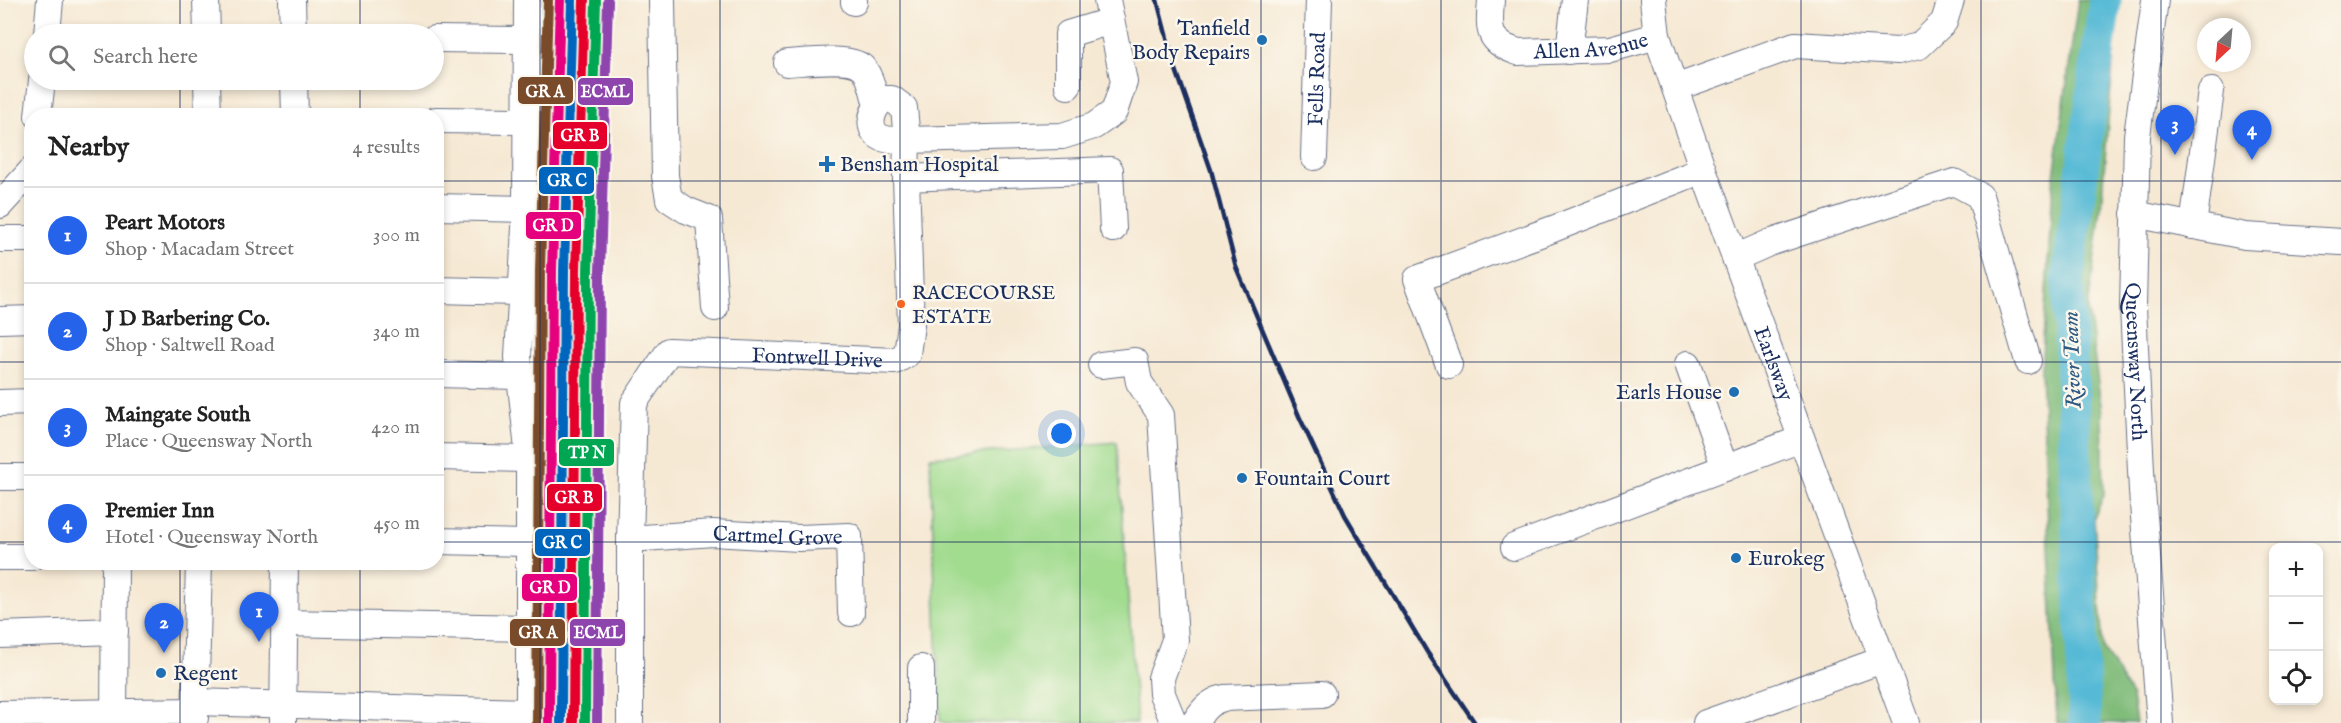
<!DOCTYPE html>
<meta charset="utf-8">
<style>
body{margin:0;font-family:"IM FELL English",serif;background:#f2f2f2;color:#222}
.controls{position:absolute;right:18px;bottom:18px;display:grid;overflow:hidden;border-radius:12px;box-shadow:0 3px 9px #0003}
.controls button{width:54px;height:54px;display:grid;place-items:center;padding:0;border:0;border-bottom:2px solid #e0e0e0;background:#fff;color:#222;font:30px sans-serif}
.compass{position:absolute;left:2197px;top:18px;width:54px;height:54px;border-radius:50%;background:#fff;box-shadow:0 3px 9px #0003;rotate:206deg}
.you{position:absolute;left:1062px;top:434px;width:21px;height:21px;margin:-15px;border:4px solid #fff;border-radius:50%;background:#1a73e8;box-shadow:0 0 0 9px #1a73e833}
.badge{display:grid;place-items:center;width:39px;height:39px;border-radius:50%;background:#2563eb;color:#fff;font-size:20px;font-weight:700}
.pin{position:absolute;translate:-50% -50px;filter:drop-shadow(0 2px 3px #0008)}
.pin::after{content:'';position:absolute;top:32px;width:21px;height:18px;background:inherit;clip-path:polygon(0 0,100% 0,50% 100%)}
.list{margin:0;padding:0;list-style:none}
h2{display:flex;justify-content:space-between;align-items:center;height:78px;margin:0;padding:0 24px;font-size:26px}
h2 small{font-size:20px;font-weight:400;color:#767676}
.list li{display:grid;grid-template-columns:39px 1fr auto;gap:18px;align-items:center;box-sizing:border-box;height:96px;padding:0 24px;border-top:2px solid #e0e0e0}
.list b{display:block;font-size:22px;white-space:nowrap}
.list p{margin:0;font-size:20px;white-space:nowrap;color:#767676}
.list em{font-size:20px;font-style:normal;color:#767676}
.icon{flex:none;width:33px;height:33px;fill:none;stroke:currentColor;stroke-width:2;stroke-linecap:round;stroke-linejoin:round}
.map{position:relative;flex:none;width:2341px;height:723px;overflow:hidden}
.search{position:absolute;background:#fff;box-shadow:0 3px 9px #0003;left:24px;top:24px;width:420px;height:66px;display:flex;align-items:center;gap:15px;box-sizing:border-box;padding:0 21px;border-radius:33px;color:#767676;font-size:22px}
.panel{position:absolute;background:#fff;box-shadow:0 3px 9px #0003;left:24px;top:108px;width:420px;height:462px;border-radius:24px}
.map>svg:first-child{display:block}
.green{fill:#a1dc8f;stroke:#5e8676;stroke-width:1.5}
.forest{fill:#80bc7a;stroke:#4e766c;stroke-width:1.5}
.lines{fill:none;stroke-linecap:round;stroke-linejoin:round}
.river{stroke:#57bad6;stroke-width:33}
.minor-casing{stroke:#687087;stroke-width:28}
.minor{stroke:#fff;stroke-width:26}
.rail{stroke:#1b2f5e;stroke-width:4.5}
.rail-1-casing{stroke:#fbf7ec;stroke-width:15}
.rail-2-casing{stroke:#fbf7ec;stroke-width:15}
.rail-3-casing{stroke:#fbf7ec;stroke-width:15}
.rail-4-casing{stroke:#fbf7ec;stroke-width:15}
.rail-5-casing{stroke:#fbf7ec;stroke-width:15}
.rail-6-casing{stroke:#fbf7ec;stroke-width:15}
.rail-1{stroke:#0065bd;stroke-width:10}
.rail-2{stroke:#e4002b;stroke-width:10}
.rail-3{stroke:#e5007d;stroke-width:10}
.rail-4{stroke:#00a651;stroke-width:10}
.rail-5{stroke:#7a4b2a;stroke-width:10}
.rail-6{stroke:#8e44ad;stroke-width:10}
.grid{fill:none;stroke:#1b2f5e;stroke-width:1.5;stroke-opacity:0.55}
.poi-dot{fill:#1f6fb2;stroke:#fbf7ec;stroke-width:2}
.bus-dot{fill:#f26522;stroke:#fbf7ec;stroke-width:2}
.labels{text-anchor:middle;stroke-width:5;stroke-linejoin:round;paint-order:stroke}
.bus-label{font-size:20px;fill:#1b2f5e;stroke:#fbf7ec;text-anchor:start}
.poi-label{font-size:21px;fill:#1b2f5e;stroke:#fbf7ec;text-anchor:start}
.street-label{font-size:21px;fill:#1b2f5e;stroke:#fbf7ec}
.water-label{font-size:22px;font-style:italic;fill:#2d5982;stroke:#fbf7ec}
.line-badge{stroke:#fbf7ec;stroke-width:2}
.badge-label{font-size:16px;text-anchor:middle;font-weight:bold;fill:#fff}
</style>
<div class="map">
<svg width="2341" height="723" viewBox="0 0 2341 723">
<rect width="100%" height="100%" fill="#fbf7ec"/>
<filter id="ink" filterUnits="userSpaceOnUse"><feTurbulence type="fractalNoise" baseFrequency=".0167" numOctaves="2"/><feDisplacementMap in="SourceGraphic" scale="12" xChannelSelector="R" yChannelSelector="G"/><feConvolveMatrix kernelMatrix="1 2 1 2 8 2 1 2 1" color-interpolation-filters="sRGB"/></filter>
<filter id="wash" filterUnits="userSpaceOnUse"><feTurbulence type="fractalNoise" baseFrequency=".008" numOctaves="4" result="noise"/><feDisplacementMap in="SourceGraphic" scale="24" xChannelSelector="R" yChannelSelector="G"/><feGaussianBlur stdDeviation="1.35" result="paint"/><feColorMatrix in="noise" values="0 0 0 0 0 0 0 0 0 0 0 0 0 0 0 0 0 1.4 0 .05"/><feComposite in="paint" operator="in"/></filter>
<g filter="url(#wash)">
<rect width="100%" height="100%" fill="#f6e9d4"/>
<path class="green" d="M1117 442 1137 723H945L940 721 930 457Z"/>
<path class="forest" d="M2078 0H2118L2101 208 2088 309 2102 413 2104 495 2094 518 2103 648 2132 697 2136 723H2057L2041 372 2053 184Z"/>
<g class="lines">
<path class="river" d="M2085 723 2068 276 2105 0"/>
</g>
</g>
<g filter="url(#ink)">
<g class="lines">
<defs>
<g id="minor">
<path d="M206 0 207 34"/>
<path d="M292 0 293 34"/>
<path d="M527 0 526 209 518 357 529 459V723"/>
<path d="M662 0 665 176 669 199 686 210 709 219 715 308"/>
<path d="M854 0V2"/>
<path id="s1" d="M1491 0C1489 29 1486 42 1518 52L1610 49 1657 36"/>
<path id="s2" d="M1653 0 1657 36 1703 170 1906 723"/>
<path id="s3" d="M2155 0 2137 136 2133 307 2142 491 2160 723"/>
<path d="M47 34 50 0"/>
<path d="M434 39 526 40"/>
<path d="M1569 51 1575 0"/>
<path d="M787 63C805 62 854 55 864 69 872 79 873 93 877 105"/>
<path d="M207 80 208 116"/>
<path d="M294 80 295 116"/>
<path d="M1068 86V34L1111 21"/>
<path d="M1675 88 1795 45 1898 51 1919 46 1944 22 1951 0"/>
<path d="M884 99H892L904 108 907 140C899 140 890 141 882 138 864 130 872 108 884 99Z"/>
<path d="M38 116 42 80"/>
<path d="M436 120 526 121"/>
<path id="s4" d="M1314 157 1319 0"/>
<path d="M906 178 907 140 1062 136 1094 126 1114 112 1124 82 1107 0"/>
<path d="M0 205 32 170"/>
<path d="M436 207 526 209"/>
<path d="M2134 214 2245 236 2341 242"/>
<path d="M2193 226 2211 91"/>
<path d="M0 239H32"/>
<path d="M1735 258 1769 243 1954 182 1980 196 2028 361"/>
<path d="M436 290 522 292"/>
<path d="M0 320 32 319"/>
<path d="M1688 364 1725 468"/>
<path d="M1101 365 1135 361 1139 382 1161 415 1175 640 1161 678 1162 694 1174 723"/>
<path d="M1449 365 1417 279 1553 229 1703 170"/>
<path d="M436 374 519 376"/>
<path d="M0 403 32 402"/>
<path d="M436 457 529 459"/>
<path d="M0 477H32"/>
<path id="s5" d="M630 539 713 533 799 538 849 536 851 613"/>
<path d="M436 541 530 543"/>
<path d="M1514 547 1801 439"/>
<path d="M0 557H32"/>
<path d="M284 623 529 628"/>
<path d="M0 635 115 631"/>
<path d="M921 668V723"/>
<path d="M195 702 529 712"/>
<path d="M0 714 195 711"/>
<path d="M195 718 199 562"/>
<path d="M114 723 115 562"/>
<path d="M283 723 285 562"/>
<path id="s6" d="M630 723V539L634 403 669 351 895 361 907 354 911 325 906 178 1110 170 1113 229"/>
<path d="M1194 723C1203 710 1208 702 1224 698L1322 694"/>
<path d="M1706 723 1882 660"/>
</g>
</defs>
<use href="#minor" class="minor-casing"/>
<use href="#minor" class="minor"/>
<path class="rail" d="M1157 0 1173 61 1211 170 1236 267 1299 416 1345 515 1427 652 1475 723"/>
<defs>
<path id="rail-1" d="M561 723 564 271 572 0"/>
<path id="rail-2" d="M573 723 576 271 584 0"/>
<path id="rail-3" d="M549 723 552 271 560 0"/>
<path id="rail-4" d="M585 723 588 271 596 1"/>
<path id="rail-5" d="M537 723 540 271 548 0"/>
<path id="rail-6" d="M597 723 600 271 608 1"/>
</defs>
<use href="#rail-1" class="rail-1-casing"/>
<use href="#rail-2" class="rail-2-casing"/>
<use href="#rail-3" class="rail-3-casing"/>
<use href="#rail-4" class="rail-4-casing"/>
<use href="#rail-5" class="rail-5-casing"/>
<use href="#rail-6" class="rail-6-casing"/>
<use href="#rail-1" class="rail-1"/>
<use href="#rail-2" class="rail-2"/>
<use href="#rail-3" class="rail-3"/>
<use href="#rail-4" class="rail-4"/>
<use href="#rail-5" class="rail-5"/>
<use href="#rail-6" class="rail-6"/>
</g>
</g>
<path class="grid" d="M180 0V34M360 0V34M540 0V723M720 0V723M900 0V723M1080 0V723M1261 0V723M1441 0V723M1621 0V723M1801 0V723M1981 0V723M2161 0V723M180 80V116M360 80V116M0 181H32M436 181H2341M0 362H32M436 362H2341M0 542H32M436 542H2341M180 562V723M360 562V723"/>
<g class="poi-dot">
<circle cx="1262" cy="40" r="6"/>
<path d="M824 155h6v6h6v6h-6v6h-6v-6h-6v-6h6z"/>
<circle cx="1734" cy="392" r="6"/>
<circle cx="1242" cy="478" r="6"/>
<circle cx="1736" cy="558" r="6"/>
<circle cx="161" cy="673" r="6"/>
</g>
<circle class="bus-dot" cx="901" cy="304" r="5"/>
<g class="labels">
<g class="bus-label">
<text x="912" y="299">RACECOURSE<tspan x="912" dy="24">ESTATE</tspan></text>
</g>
<g class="poi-label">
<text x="1250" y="35" text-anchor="end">Tanfield<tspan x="1250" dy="24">Body Repairs</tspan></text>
<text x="840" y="171">Bensham Hospital</text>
<text x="1722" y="399" text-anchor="end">Earls House</text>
<text x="1254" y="485">Fountain Court</text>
<text x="1748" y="565">Eurokeg</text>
<text x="173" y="680">Regent</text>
</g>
<g class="street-label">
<text dy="7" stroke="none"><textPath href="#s1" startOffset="140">Allen Avenue</textPath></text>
<text dy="7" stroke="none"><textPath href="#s4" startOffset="78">Fells Road</textPath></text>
<text dy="7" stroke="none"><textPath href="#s6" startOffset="531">Fontwell Drive</textPath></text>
<text dy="7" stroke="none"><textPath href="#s3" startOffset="363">Queensway North</textPath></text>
<text dy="7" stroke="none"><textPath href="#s2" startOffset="384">Earlsway</textPath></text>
<text dy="7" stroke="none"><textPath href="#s5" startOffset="148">Cartmel Grove</textPath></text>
</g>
<g class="water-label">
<text transform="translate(2071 360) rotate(-92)" y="8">River Team</text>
</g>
</g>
<g class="line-badge">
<rect x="517" y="76" width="57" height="29" rx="6" fill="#7a4b2a"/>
<rect x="577" y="77" width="57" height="29" rx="6" fill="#8e44ad"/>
<rect x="552" y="121" width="56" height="29" rx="6" fill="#e4002b"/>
<rect x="538" y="166" width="57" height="29" rx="6" fill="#0065bd"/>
<rect x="525" y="211" width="57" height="29" rx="6" fill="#e5007d"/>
<rect x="558" y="438" width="57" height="29" rx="6" fill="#00a651"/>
<rect x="546" y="483" width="57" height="29" rx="6" fill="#e4002b"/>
<rect x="534" y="528" width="57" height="29" rx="6" fill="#0065bd"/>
<rect x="521" y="573" width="57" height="29" rx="6" fill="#e5007d"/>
<rect x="509" y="618" width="57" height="29" rx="6" fill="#7a4b2a"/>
<rect x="569" y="618" width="57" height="29" rx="6" fill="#8e44ad"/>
</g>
<g class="badge-label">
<text x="545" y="97">GR A</text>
<text x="605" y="97">ECML</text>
<text x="580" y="141">GR B</text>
<text x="567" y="186">GR C</text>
<text x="553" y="231">GR D</text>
<text x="587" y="458">TP N</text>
<text x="574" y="503">GR B</text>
<text x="562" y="548">GR C</text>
<text x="550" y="593">GR D</text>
<text x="538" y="638">GR A</text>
<text x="598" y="638">ECML</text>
</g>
</svg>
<div class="controls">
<button>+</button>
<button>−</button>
<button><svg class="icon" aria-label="locate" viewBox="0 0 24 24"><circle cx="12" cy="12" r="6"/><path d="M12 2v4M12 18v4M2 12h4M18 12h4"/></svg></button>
</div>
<svg class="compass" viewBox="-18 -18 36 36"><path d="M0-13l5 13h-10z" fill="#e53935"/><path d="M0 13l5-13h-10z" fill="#767676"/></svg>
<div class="you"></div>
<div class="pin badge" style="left:259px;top:642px">1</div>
<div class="pin badge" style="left:164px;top:653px">2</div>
<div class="pin badge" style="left:2175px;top:155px">3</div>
<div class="pin badge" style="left:2252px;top:160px">4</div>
<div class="search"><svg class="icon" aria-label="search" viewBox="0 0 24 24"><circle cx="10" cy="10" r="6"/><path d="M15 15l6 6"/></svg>Search here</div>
<section class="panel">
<h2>Nearby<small>4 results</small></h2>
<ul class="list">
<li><span class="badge">1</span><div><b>Peart Motors</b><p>Shop · Macadam Street</p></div><em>300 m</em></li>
<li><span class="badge">2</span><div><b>J D Barbering Co.</b><p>Shop · Saltwell Road</p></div><em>340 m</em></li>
<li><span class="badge">3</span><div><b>Maingate South</b><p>Place · Queensway North</p></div><em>420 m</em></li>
<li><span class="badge">4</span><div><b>Premier Inn</b><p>Hotel · Queensway North</p></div><em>450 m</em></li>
</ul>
</section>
</div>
